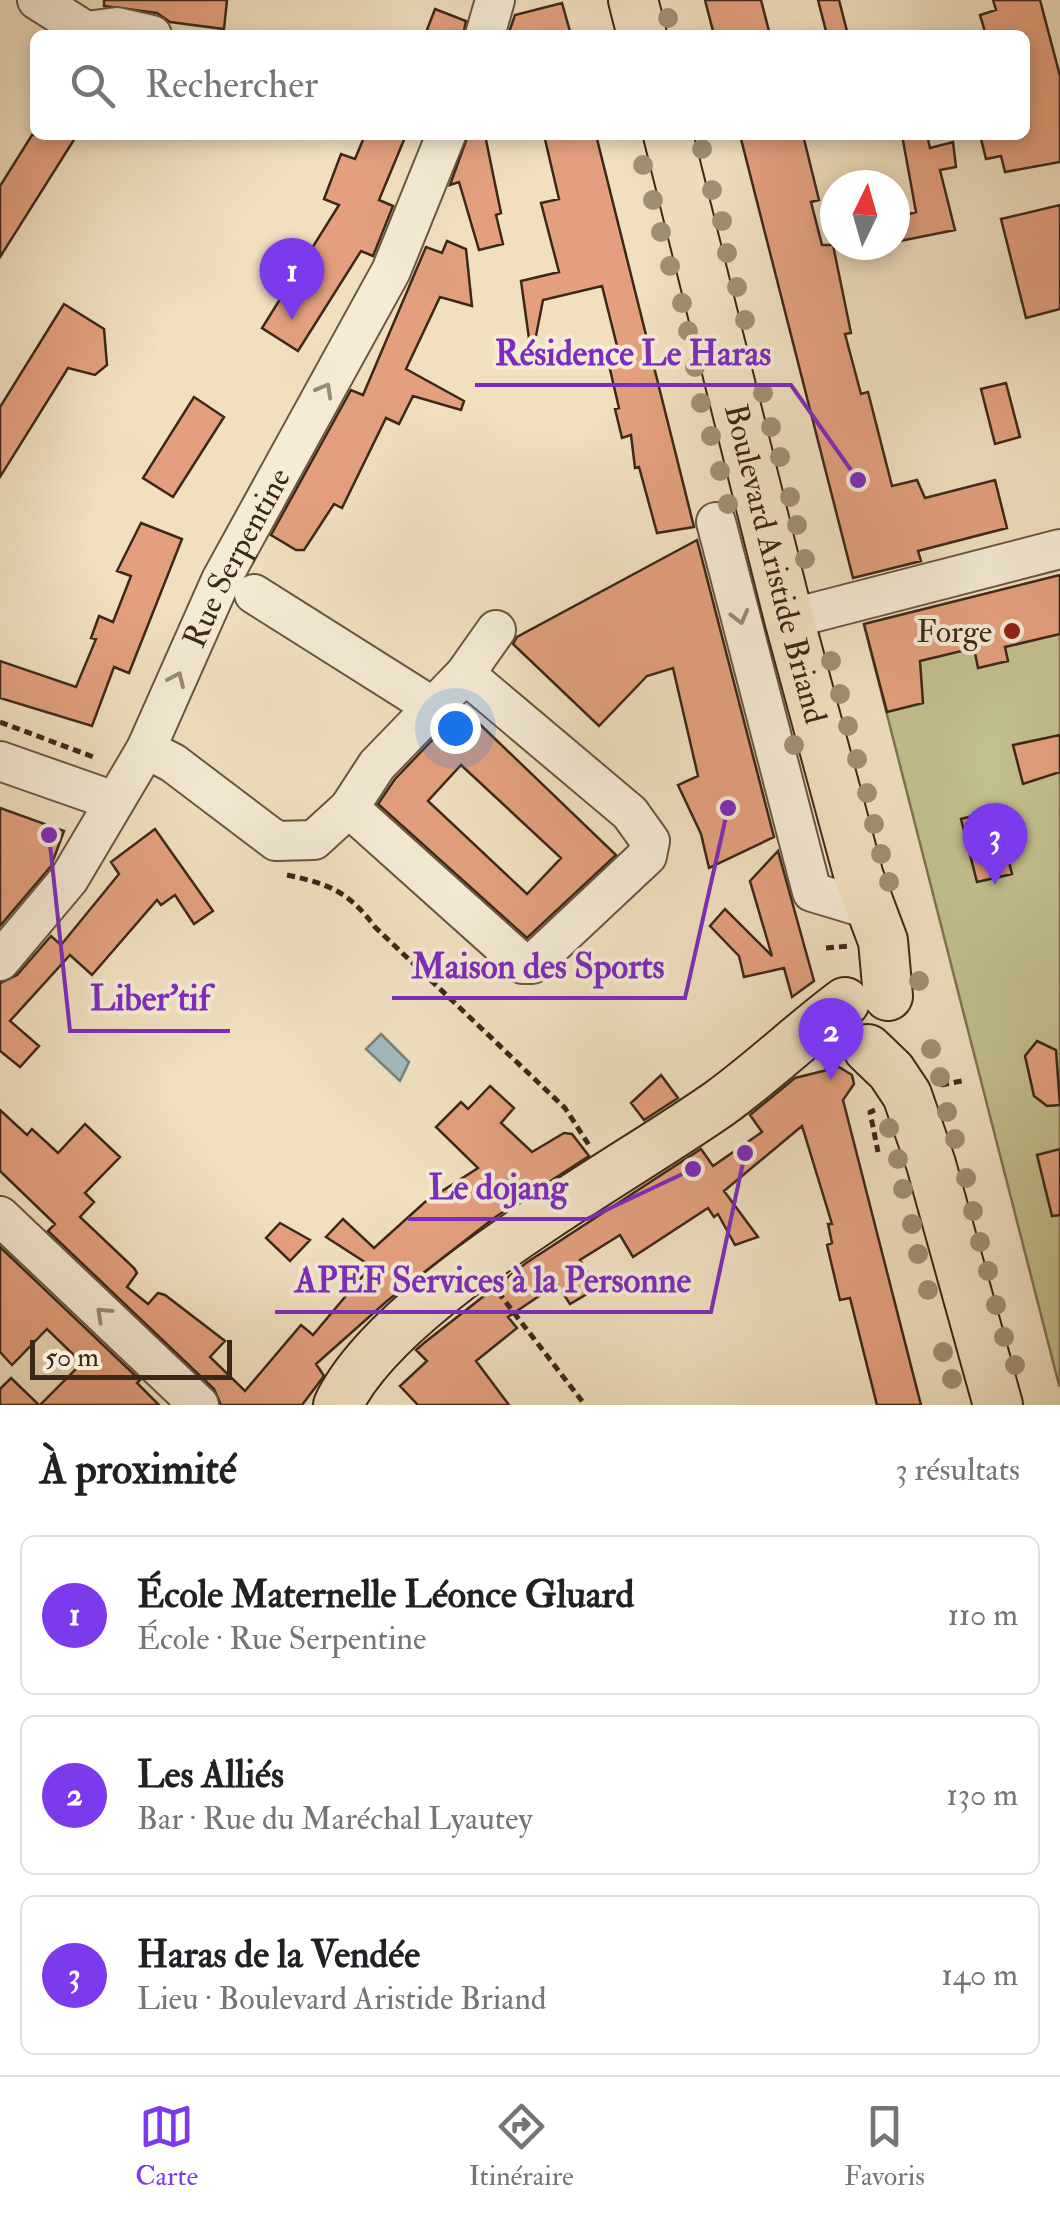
<!DOCTYPE html>
<html lang="fr">
<meta charset="utf-8">
<style>
body{margin:0;font-family:"IM FELL Double Pica",serif;background:#f2f2f2;color:#202124}
.compass{position:absolute;left:820px;top:170px;width:90px;height:90px;border-radius:50%;background:#fff;box-shadow:0 5px 15px #0003;rotate:5deg}
.scale{position:absolute;left:30px;bottom:25px;width:202px;box-sizing:border-box;padding-left:10px;border:5px solid #3c2818;border-top:0;font-size:28px;line-height:35px;white-space:nowrap;color:#3c2818;-webkit-text-stroke:8px #f5ebd6;paint-order:stroke}
.you{position:absolute;left:455px;top:728px;width:35px;height:35px;margin:-25px;border:8px solid #fff;border-radius:50%;background:#1a73e8;box-shadow:0 0 0 15px #1a73e833}
.badge{display:grid;place-items:center;width:65px;height:65px;border-radius:50%;background:#7c3aed;color:#fff;font-size:32px;font-weight:700}
.pin{position:absolute;translate:-50% -82px;filter:drop-shadow(0 2px 5px #0008)}
.pin::after{content:'';position:absolute;top:52px;width:35px;height:30px;background:inherit;clip-path:polygon(0 0,100% 0,50% 100%)}
.list{margin:0;padding:0;list-style:none}
h2{display:flex;justify-content:space-between;align-items:center;height:130px;margin:0;padding:0 40px;font-size:42px}
h2 small{font-size:32px;font-weight:400;color:#757577}
.list li{display:grid;grid-template-columns:65px 1fr auto;gap:30px;align-items:center;box-sizing:border-box;height:160px;margin:0 20px 20px;padding:0 20px;border:2px solid #e0e0e0;border-radius:15px}
.list b{display:block;font-size:38px;white-space:nowrap}
.list p{margin:0;font-size:32px;white-space:nowrap;color:#757577}
.list em{font-size:32px;font-style:normal;color:#757577}
.icon{flex:none;width:55px;height:55px;fill:none;stroke:currentColor;stroke-width:2;stroke-linecap:round;stroke-linejoin:round}
.map{position:relative;flex:none;width:1060px;height:1405px;overflow:hidden}
.search{position:absolute;background:#fff;box-shadow:0 5px 15px #0003;left:30px;right:30px;top:30px;height:110px;display:flex;align-items:center;gap:25px;box-sizing:border-box;padding:0 35px;border-radius:15px;color:#757577;font-size:38px}
.sheet{height:670px;background:#fff}
nav{display:flex;justify-content:space-around;align-items:center;box-sizing:border-box;height:140px;border-top:2px solid #e0e0e0;background:#fff;font-size:28px;color:#757577}
nav a{display:grid;justify-items:center;gap:5px}
nav .on{color:#7c3aed}
.map>svg:first-child{display:block}
.green{fill:#c2c08d;stroke:#7f7452;stroke-width:2.5}
.water{fill:#a0babe;stroke:#78807c;stroke-width:2.5}
.building{fill:#e4a07e;stroke:#3c2818;stroke-width:2.5;fill-rule:evenodd}
.lines{fill:none;stroke-linecap:round;stroke-linejoin:round}
.minor-casing{stroke:#695642;stroke-width:42}
.major-casing{stroke:#3c2818;stroke-width:52}
.path{stroke:#3c2818;stroke-width:5;stroke-dasharray:8 5;stroke-linecap:butt}
.minor{stroke:#f5ebd6;stroke-width:38}
.major{stroke:#f0e0c0;stroke-width:48}
.tree{fill:#a09074}
.oneway{stroke:#988a77}
.poi-dot{fill:#8f2418;stroke:#f5ebd6;stroke-width:4}
.labels{text-anchor:middle;stroke-width:8;stroke-linejoin:round;paint-order:stroke}
.street-label{font-size:32px;fill:#3c2818;stroke:#f5ebd6}
.poi-label{font-size:32px;fill:#3c2818;stroke:#f5ebd6;text-anchor:end}
.leader{fill:none;stroke:#7b2cbf;stroke-width:4}
.callout-dot{fill:#7b2cbf;stroke:#f5ebd6;stroke-width:4}
.callout-label{font-size:35px;text-anchor:middle;font-weight:bold;fill:#7b2cbf;stroke:#f5ebd6;stroke-width:8;stroke-linejoin:round;paint-order:stroke}
</style>
<div class="map">
<svg width="1060" height="1405" viewBox="0 0 1060 1405">
<rect width="100%" height="100%" fill="#f0e0c0"/>
<filter id="stains"><feTurbulence type="fractalNoise" baseFrequency=".002" numOctaves="4"/><feColorMatrix values="0 0 0 0 .2 0 0 0 0 .09 0 0 0 0 .02 0 0 0 .5 -.17"/></filter>
<radialGradient id="worn" r=".72"><stop offset=".6" stop-color="#630" stop-opacity="0"/><stop offset="1" stop-color="#630" stop-opacity=".3"/></radialGradient>
<path class="green" d="M1060 575V1384L1059 1385 864 625Z"/>
<path class="water" d="M381 1034 409 1062 400 1081 366 1049Z"/>
<path class="building" d="M104 0H227L224 29 170 22 157 13 104 6Z
M705 0H761L770 35H714Z
M818 0H839L848 35H827Z
M993 0H1040L1060 76V162L1005 172 1001 156 986 159 980 135H1025V35H986L980 15 996 10Z
M562 3 571 35H508L515 15Z
M435 9 466 21 463 35H425Z
M32 135H77L0 257V186Z
M365 135H406L379 200 393 206 373 256 361 251 298 351 262 328 339 205 324 199 341 154 355 159Z
M468 135H485L501 213 496 215 503 244 479 250 459 182 450 185Z
M544 135H596L694 527 657 533 639 467 635 468 631 435 622 438 615 409 619 408 609 365 621 362 602 286 543 300 534 346H530L521 281 559 272 541 203 559 199Z
M740 135H803L819 200 811 202 822 245H833L851 333 845 334 861 394 868 392 892 486 917 480 925 498 995 480 1007 528 918 551 921 561 853 578Z
M902 135H927L930 148 953 142 956 167 940 170 955 230 895 242V218L916 212Z
M1060 205V309L1026 318 1001 219Z
M447 241 466 249 472 306 440 297 406 369 464 401 461 410 413 396 399 424 386 418 342 508 334 504 304 550H296L271 535 351 390 363 395 426 247 442 253Z
M64 304 104 329 107 365 95 375 68 368 0 477V407Z
M1006 383 1020 437 995 444 981 389Z
M194 397 224 417 173 497 143 478Z
M141 523 182 539 129 673 114 667 92 726 0 698V661L76 687 96 639 91 638 99 616 113 622 131 576 117 571Z
M697 540 774 837 709 868 701 834 678 785 698 776 673 668 647 676 599 726 513 644 517 637Z
M1060 575V634L1005 647 1008 661 978 668 974 648 920 661 923 703 887 712 864 624Z
M463 708 616 855 527 938 378 804 395 779ZM461 765 561 858 527 894 428 801Z
M1060 735V772L1023 784 1013 745Z
M0 808 64 831 51 866 0 926Z
M996 810 1012 874 977 882 961 819Z
M155 829 213 911 194 924 175 895 161 905 157 900 92 975 70 955 10 1021 39 1046 20 1067 0 1051V983L17 975 51 936 61 945 119 874 111 862Z
M778 851 814 981 792 997 784 968 744 977 739 956 710 926 725 909 772 956 750 881Z
M1037 1041 1056 1050 1060 1105 1047 1106 1034 1096 1025 1056Z
M839 1067 852 1075 854 1084 843 1100 921 1405H877L850 1298 840 1300 827 1245 832 1243 828 1224H832L802 1126 724 1191 758 1237 735 1245 718 1214 714 1217 708 1208 633 1257 620 1235 580 1260 597 1288 570 1304 557 1284 508 1317 517 1328 476 1361 509 1405H418L400 1386 427 1361 416 1350 424 1343 526 1263 701 1149 713 1166 762 1132 750 1115 795 1078Z
M661 1075 678 1098 644 1120 631 1103Z
M490 1086 514 1108 501 1123 532 1152 564 1133 572 1134 589 1156 494 1218 387 1301 316 1364 324 1376 302 1405H221L214 1389 48 1231 55 1224 0 1171V1110L27 1135 32 1129 58 1153 85 1124 120 1157 85 1193 94 1202 80 1217 134 1268 137 1273 127 1287 148 1304 158 1293 165 1295 225 1341 210 1357 245 1391 301 1325 313 1335 371 1266 326 1237 343 1219 374 1248 425 1202 478 1168 436 1127 461 1102 468 1109Z
M1060 1149V1215L1052 1216 1037 1155Z
M280 1223 310 1240 290 1261 266 1238Z
M0 1247 140 1380 137 1383 159 1405H40L82 1363 47 1329 12 1365 0 1352Z
M11 1378 39 1405H0V1389Z"/>
<g class="lines">
<defs>
<g id="minor">
<path d="M37 0 86 31 117 27 152 35"/>
<path d="M485 35 495 0"/>
<path d="M716 522 812 892 862 907"/>
<path d="M254 594 433 707"/>
<path d="M789 619 1060 549"/>
<path d="M146 749 173 763 276 841 314 840 349 808 377 765 465 674 496 630"/>
<path d="M0 761 114 801"/>
<path d="M349 808 523 964H532L647 856 650 841 630 813 465 674"/>
<path id="s1" d="M0 961 69 879 146 749 221 580 391 271 446 135"/>
<path d="M0 1216 199 1405"/>
</g>
<g id="major">
<path d="M633 0 642 35"/>
<path id="s2" d="M668 135 789 619 859 877 883 941 888 996"/>
<path d="M868 1049 891 1071 907 1095 931 1164 998 1405"/>
<path d="M338 1405C389 1297 618 1175 720 1103 763 1072 802 1034 845 1002"/>
</g>
</defs>
<use href="#minor" class="minor-casing"/>
<use href="#major" class="major-casing"/>
<path class="path" d="M0 722 96 758
M287 875C329 884 348 891 375 927L565 1108 589 1145
M826 948 849 946
M941 1085 962 1081
M875 1110 870 1112 878 1152
M498 1292 585 1405"/>
<use href="#minor" class="minor"/>
<use href="#major" class="major"/>
</g>
<g class="tree">
<circle cx="668" cy="18" r="10"/>
<circle cx="702" cy="149" r="10"/>
<circle cx="643" cy="165" r="10"/>
<circle cx="712" cy="190" r="10"/>
<circle cx="653" cy="200" r="10"/>
<circle cx="722" cy="221" r="10"/>
<circle cx="661" cy="232" r="10"/>
<circle cx="727" cy="253" r="10"/>
<circle cx="670" cy="266" r="10"/>
<circle cx="737" cy="287" r="10"/>
<circle cx="682" cy="303" r="10"/>
<circle cx="745" cy="320" r="10"/>
<circle cx="688" cy="331" r="10"/>
<circle cx="754" cy="357" r="10"/>
<circle cx="695" cy="367" r="10"/>
<circle cx="763" cy="393" r="10"/>
<circle cx="701" cy="403" r="10"/>
<circle cx="771" cy="427" r="10"/>
<circle cx="711" cy="436" r="10"/>
<circle cx="780" cy="457" r="10"/>
<circle cx="720" cy="471" r="10"/>
<circle cx="790" cy="497" r="10"/>
<circle cx="728" cy="504" r="10"/>
<circle cx="797" cy="525" r="10"/>
<circle cx="805" cy="559" r="10"/>
<circle cx="831" cy="661" r="10"/>
<circle cx="840" cy="694" r="10"/>
<circle cx="848" cy="726" r="10"/>
<circle cx="794" cy="745" r="10"/>
<circle cx="857" cy="759" r="10"/>
<circle cx="867" cy="793" r="10"/>
<circle cx="874" cy="824" r="10"/>
<circle cx="881" cy="854" r="10"/>
<circle cx="889" cy="882" r="10"/>
<circle cx="919" cy="981" r="10"/>
<circle cx="931" cy="1049" r="10"/>
<circle cx="940" cy="1077" r="10"/>
<circle cx="947" cy="1112" r="10"/>
<circle cx="889" cy="1128" r="10"/>
<circle cx="955" cy="1139" r="10"/>
<circle cx="898" cy="1159" r="10"/>
<circle cx="966" cy="1178" r="10"/>
<circle cx="903" cy="1189" r="10"/>
<circle cx="973" cy="1211" r="10"/>
<circle cx="912" cy="1224" r="10"/>
<circle cx="980" cy="1242" r="10"/>
<circle cx="918" cy="1254" r="10"/>
<circle cx="988" cy="1271" r="10"/>
<circle cx="928" cy="1290" r="10"/>
<circle cx="996" cy="1305" r="10"/>
<circle cx="1004" cy="1337" r="10"/>
<circle cx="943" cy="1352" r="10"/>
<circle cx="1015" cy="1365" r="10"/>
<circle cx="952" cy="1379" r="10"/>
</g>
<defs><path id="oneway-chevron" d="M-2-3.5L2.5 0L-2 3.5" fill="none" stroke-width="1.6" stroke-linecap="round" stroke-linejoin="round" transform="scale(2.5)"/></defs>
<g class="oneway">
<use href="#oneway-chevron" transform="translate(325 390) rotate(-61)"/>
<use href="#oneway-chevron" transform="translate(740 617) rotate(75)"/>
<use href="#oneway-chevron" transform="translate(177 679) rotate(-66)"/>
<use href="#oneway-chevron" transform="translate(103 1314) rotate(-137)"/>
</g>
<circle class="poi-dot" cx="1012" cy="631" r="10"/>
<g class="labels">
<g class="street-label">
<text dy="11" stroke="none"><textPath href="#s1" startOffset="470">Rue Serpentine</textPath></text>
<text dy="11" stroke="none"><textPath href="#s2" startOffset="442">Boulevard Aristide Briand</textPath></text>
</g>
<g class="poi-label">
<text x="992" y="642">Forge</text>
</g>
</g>
<path class="leader" d="M858 480L791 385H475M728 808L685 998H392M49 835L70 1031H230M693 1169L587 1219H408M745 1153L711 1312H275"/>
<g class="callout-dot">
<circle cx="858" cy="480" r="10"/>
<circle cx="728" cy="808" r="10"/>
<circle cx="49" cy="835" r="10"/>
<circle cx="693" cy="1169" r="10"/>
<circle cx="745" cy="1153" r="10"/>
</g>
<g class="callout-label">
<text x="633" y="365">Résidence Le Haras</text>
<text x="538" y="978">Maison des Sports</text>
<text x="150" y="1010">Liber'tif</text>
<text x="498" y="1199">Le dojang</text>
<text x="493" y="1292">APEF Services à la Personne</text>
</g>
<rect width="100%" height="100%" filter="url(#stains)"/>
<rect width="100%" height="100%" fill="url(#worn)"/>
</svg>
<svg class="compass" viewBox="-18 -18 36 36"><path d="M0-13l5 13h-10z" fill="#e53935"/><path d="M0 13l5-13h-10z" fill="#757577"/></svg>
<div class="scale">50 m</div>
<div class="you"></div>
<div class="pin badge" style="left:292px;top:320px">1</div>
<div class="pin badge" style="left:831px;top:1080px">2</div>
<div class="pin badge" style="left:995px;top:885px">3</div>
<div class="search"><svg class="icon" aria-label="search" viewBox="0 0 24 24"><circle cx="10" cy="10" r="6"/><path d="M15 15l6 6"/></svg>Rechercher</div>
</div>
<section class="sheet">
<h2>À proximité<small>3 résultats</small></h2>
<ul class="list">
<li><span class="badge">1</span><div><b>École Maternelle Léonce Gluard</b><p>École · Rue Serpentine</p></div><em>110 m</em></li>
<li><span class="badge">2</span><div><b>Les Alliés</b><p>Bar · Rue du Maréchal Lyautey</p></div><em>130 m</em></li>
<li><span class="badge">3</span><div><b>Haras de la Vendée</b><p>Lieu · Boulevard Aristide Briand</p></div><em>140 m</em></li>
</ul>
</section>
<nav>
<a class="on"><svg class="icon" aria-label="map" viewBox="0 0 24 24"><path d="M3 6l6-2 6 2 6-2v14l-6 2-6-2-6 2zM9 4v14M15 6v14"/></svg>Carte</a>
<a><svg class="icon" aria-label="directions" viewBox="0 0 24 24"><path d="M12 3l9 9-9 9-9-9zM9 14v-3h6M13 9l2 2-2 2"/></svg>Itinéraire</a>
<a><svg class="icon" aria-label="saved" viewBox="0 0 24 24"><path d="M7 4h10v16l-5-4-5 4z"/></svg>Favoris</a>
</nav>
